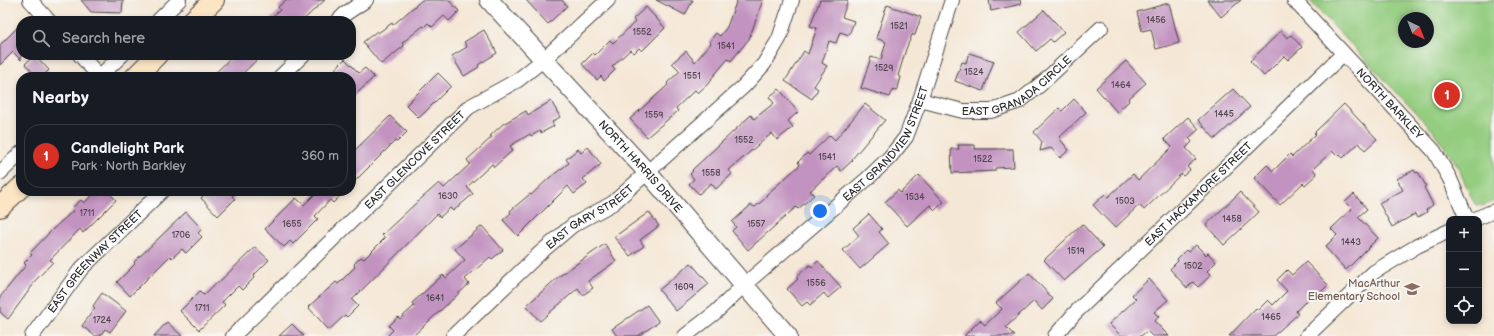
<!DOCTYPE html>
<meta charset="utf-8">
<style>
body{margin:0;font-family:"Balsamiq Sans",sans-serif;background:#20242c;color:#f1f3f6}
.controls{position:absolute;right:12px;bottom:12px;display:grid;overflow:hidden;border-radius:8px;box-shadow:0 2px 6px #0003}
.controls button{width:36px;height:36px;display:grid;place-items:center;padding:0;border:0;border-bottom:1px solid #363941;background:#171b24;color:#f1f3f6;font:20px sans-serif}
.compass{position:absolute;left:1398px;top:12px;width:36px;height:36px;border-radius:50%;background:#171b24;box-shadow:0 2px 6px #0003;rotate:137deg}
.you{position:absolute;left:820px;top:211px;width:14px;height:14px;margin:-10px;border:3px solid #fff;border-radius:50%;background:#1a73e8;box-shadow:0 0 0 6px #1a73e833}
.badge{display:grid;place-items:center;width:26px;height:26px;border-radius:50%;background:#d93025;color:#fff;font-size:13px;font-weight:700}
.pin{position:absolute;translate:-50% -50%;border:2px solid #fff;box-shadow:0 1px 4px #0006}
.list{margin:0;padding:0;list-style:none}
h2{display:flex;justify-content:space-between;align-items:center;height:52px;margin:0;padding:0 16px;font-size:17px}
h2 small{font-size:13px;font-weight:400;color:#9ea1a6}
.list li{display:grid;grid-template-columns:26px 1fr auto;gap:12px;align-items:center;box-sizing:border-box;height:64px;margin:0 8px 8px;padding:0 8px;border:1px solid #363941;border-radius:16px}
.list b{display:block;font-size:15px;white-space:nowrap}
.list p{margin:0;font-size:13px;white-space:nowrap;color:#9ea1a6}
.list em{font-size:13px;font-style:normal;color:#9ea1a6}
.icon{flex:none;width:22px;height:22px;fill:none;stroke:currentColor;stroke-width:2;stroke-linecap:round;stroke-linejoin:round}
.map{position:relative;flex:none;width:1494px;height:336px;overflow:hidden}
.search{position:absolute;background:#171b24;box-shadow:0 2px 6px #0003;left:16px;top:16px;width:340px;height:44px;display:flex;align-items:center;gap:10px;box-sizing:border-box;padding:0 14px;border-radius:16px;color:#9ea1a6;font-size:15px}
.panel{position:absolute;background:#171b24;box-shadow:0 2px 6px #0003;left:16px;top:72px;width:340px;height:124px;border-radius:16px}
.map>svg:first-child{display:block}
.green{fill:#94cd80;stroke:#607c56;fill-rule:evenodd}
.building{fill:#c293c0}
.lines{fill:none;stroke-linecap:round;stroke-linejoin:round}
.minor-casing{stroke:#494744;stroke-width:16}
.tertiary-casing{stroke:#494744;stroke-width:20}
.secondary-casing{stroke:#494744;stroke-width:22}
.minor{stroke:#fff;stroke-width:14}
.tertiary{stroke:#fff;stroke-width:18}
.secondary{stroke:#fce5c4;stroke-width:20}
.labels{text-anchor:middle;stroke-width:4;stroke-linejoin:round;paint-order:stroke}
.number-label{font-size:9px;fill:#514550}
.street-label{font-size:11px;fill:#2b2b2b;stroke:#f6f6f2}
.education-label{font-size:11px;fill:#785e54;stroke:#f6f6f2;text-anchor:end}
</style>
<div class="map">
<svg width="1494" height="336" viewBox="0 0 1494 336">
<rect width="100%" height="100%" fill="#f6f6f2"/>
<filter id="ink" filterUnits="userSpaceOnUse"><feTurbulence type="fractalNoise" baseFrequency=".025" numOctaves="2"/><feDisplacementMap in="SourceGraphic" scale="8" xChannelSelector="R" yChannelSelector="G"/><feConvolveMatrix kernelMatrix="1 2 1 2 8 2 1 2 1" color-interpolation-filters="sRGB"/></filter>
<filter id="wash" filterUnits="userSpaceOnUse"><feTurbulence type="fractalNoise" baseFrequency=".012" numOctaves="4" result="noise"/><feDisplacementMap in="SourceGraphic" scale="16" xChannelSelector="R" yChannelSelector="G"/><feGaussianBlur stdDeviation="0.9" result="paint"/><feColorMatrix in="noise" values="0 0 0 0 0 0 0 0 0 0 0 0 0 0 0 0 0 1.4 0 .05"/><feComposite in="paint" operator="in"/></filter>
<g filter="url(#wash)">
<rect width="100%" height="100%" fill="#f5e7d5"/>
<path class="green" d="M1309 0H1494V201C1487 204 1480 209 1474 203L1456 163 1433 131ZM1404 18H1428V42H1404Z"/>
<g id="blocks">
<path class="building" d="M81 0H123L122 13 91 12Z
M286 0H325L302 21H268L280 10 278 7Z
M422 0H449L459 11 449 21 444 16 432 27 428 23 424 27 423 26 402 43 404 46 381 64 363 42 377 31 378 33 392 23 393 25Z
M526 0H562L567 6 548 24Z
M656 0H693L685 15Z
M737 0H763L749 39 731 61 728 59 711 79 712 80 698 93 695 90 676 108 678 111 647 137 630 119 668 85 667 83 680 71 672 63 686 51 695 62 711 43 709 42 716 33 720 36 727 27Z
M820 0H848L842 17 854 21 849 35 840 32 836 43 829 41 822 63 827 66 814 86 818 89 812 99 785 81 804 51 808 54 817 28 810 26Z
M989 0H1020L1021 4 991 11Z
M1207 0H1241L1221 17Z
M1169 3 1179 43 1156 49 1151 29 1142 31 1137 12Z
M887 5 921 17 915 35H912L906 49 898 76 901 77 897 91 893 90 890 97 861 88 871 57 881 60 886 42 876 38Z
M646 7 665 28 642 51 639 48 634 53 630 50 612 67 615 70 604 81 601 76 597 80 582 64 593 53 595 55 610 40 613 43 635 22 633 19Z
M1044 10 1064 32 1053 42 1050 39 1036 51 1019 32Z
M21 24V60L13 52 0 65V45Z
M484 30 497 53 478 65 479 67 464 76 452 56 467 47 464 42Z
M1281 31 1287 38 1291 35 1302 47 1288 60 1284 56 1264 76 1250 61Z
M969 53 994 61 983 91 955 81 962 62 966 63Z
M35 55 49 70 42 77H37L25 64Z
M234 55H262L239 77H211Z
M345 59 359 73 365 68 374 77 351 99V77H342L335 69Z
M1126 61 1146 83 1128 99 1129 101 1117 112 1096 88Z
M438 73 451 86 419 118 406 105Z
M779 89 798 112 788 121 793 127 777 140 772 133 729 170 732 174 716 189 711 183 699 194 689 184 694 179 690 174 693 171 692 170 751 115 754 119 774 103 769 97Z
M1233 89 1250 107 1215 139 1198 120Z
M1074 99 1086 112 1059 138 1069 150 1060 158 1051 148 1040 151 1042 142 1034 132 1059 108 1062 111Z
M551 101 560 117 552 122 554 126 541 133 540 131 531 136 530 134 510 146 513 150 494 167 492 164 467 187 473 194 453 211 450 208 440 217 437 214 352 300 358 306 347 317 345 315 329 330 308 307 336 282 338 284 355 267 354 264 361 257 364 259 385 238 382 235 415 204 439 183 444 188 470 164 467 160 492 137 490 136 503 124 526 111 528 115Z
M865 104 885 120 852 159 853 160 841 171 837 166 810 191 814 195 798 209 796 207 748 250 732 231 736 227 732 222 751 205 755 207 767 197 766 195 800 165 798 162 807 153 809 155 830 135 835 140Z
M1344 104 1377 139 1365 150 1359 143 1343 158 1339 154 1337 156 1332 151 1313 169 1317 174 1305 185 1303 183 1280 205 1254 178 1267 165 1273 171 1290 154 1292 157 1316 134 1314 133Z
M390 116 407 132 397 142 395 141 351 185V154Z
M1188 117 1199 129 1189 138 1192 142 1186 148 1196 159 1187 167 1190 170 1183 176 1181 174 1144 210 1139 205 1115 228 1093 205 1105 194 1108 197 1133 174 1138 180 1172 147 1164 139Z
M958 145H975V149H1013L1014 167 995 168V171L952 173 951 149H959Z
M588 147 601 164 583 179 587 184 574 194 568 186 518 236 503 220 511 213 510 211 530 194 531 195 549 178 569 163 566 159 578 149 581 153Z
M1414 170 1416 173 1418 172 1426 186 1424 187 1433 205 1426 210 1427 212 1417 218 1415 214 1392 227 1379 203 1403 190 1397 179Z
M919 175 944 202 935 210 930 205 907 226 885 202 898 190 900 193Z
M97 191H107L116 200 83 233 80 229 50 260 53 262 32 284 33 285 8 319 0 312V297L26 265 24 263 32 255 30 253 54 228 74 210 72 208 81 200 84 203Z
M208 191H237L232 196 235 199 218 216 201 198Z
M318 191H345L333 203 330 200 315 216 318 219 293 244 290 241 284 247 265 229 296 198 304 205Z
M1240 192 1259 212 1224 245 1206 225Z
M1354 194 1367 209 1358 217 1378 238 1346 270 1325 247 1337 235 1331 229 1352 209 1345 202Z
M186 212 202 229 198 233 202 237 186 253 182 249 172 258 170 256 130 296 117 282 135 264 134 262Z
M649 212 659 226 640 240 644 246 630 256 614 237Z
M869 214 882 229 879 232 889 244 860 269 843 250 859 236 853 228Z
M1082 224 1103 247 1064 281 1044 260Z
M482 226 503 250 492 259 490 257 465 279 469 284 413 336H387L393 330 389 326 398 317 400 319 414 306 412 303 443 275 446 278 465 260 455 249Z
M605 244 616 261 588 281 593 288 583 295 578 288 540 321 526 306 558 277Z
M1196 245 1206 255 1208 253 1216 262 1207 271 1211 275 1198 287 1193 282 1187 288 1170 269 1178 261 1177 259 1186 250 1188 252Z
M255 247 269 260 253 276 254 278 242 290 238 286 222 302 225 305 199 330 180 311 200 291 204 295 216 283 217 284Z
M818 261 841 287 828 298 824 293 810 305 807 302 802 306 787 289 798 279 796 277 810 265 812 267Z
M1306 262 1328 285 1317 296 1314 293 1296 311 1298 314 1273 336H1229L1256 308 1258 310 1268 300 1273 305 1287 291 1277 280 1287 270 1292 275Z
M691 263 709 284 676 311 659 290Z
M1029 273 1053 299 1042 310 1034 301 1006 327 1015 336H964L980 320 985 325 1002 309 996 303Z
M1149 279 1168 300 1154 312 1159 317 1154 321 1169 336H1152L1147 331 1141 336H1121L1109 324 1136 299 1132 295Z
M102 293 126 311 110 332 105 329 100 336H95L82 326 95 308 93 306Z
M647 305 659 322 638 336H617L612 329Z
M167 322 182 336H154Z
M292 324 304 336H279Z"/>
</g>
</g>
<g filter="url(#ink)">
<use href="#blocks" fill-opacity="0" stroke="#494744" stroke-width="1"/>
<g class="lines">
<defs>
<g id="minor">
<path d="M30 0 49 21"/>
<path id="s1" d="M1294 0 1434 151 1450 179 1467 219"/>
<path d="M158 21 179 0"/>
<path d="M338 21 345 14 366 0"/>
<path d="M80 55 100 77"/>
<path d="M99 77 122 55"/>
<path d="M280 77 303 55"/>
<path id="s2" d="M920 100 963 111H991L1020 101 1041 84 1101 28"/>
<path d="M0 173 21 153"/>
<path d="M1475 219 1494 211"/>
<path id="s3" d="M32 336 81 269 162 191"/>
<path id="s4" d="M233 336 469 107 518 80 543 60 608 0"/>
<path id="s5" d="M453 336 540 253 573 225 613 203 744 86 764 64 779 39 792 0"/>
<path id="s6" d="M685 336 716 312 744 285 867 179 890 157 906 137 920 100 952 0"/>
<path id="s7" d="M1055 336 1075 313 1343 54"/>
<path d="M1307 336 1374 272 1417 246 1449 231"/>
</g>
<g id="tertiary">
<path id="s8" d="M489 0 648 173 788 336"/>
</g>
<path id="secondary" d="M192 21 214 0
M135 77 157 55
M0 207 21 187"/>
</defs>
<use href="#minor" class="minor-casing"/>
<use href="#tertiary" class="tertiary-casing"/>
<use href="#secondary" class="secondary-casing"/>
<use href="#minor" class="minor"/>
<use href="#tertiary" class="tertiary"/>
<use href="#secondary" class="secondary"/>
</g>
</g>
<defs>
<symbol id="school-bare" viewBox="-9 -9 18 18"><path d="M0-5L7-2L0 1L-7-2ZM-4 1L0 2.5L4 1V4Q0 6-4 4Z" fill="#8d6e63" stroke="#f6f6f2" stroke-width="2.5" paint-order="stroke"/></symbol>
</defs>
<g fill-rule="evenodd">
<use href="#school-bare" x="1401" y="278" width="22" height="22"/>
</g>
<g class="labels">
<g class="number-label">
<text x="1156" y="23">1456</text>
<text x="899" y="29">1521</text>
<text x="642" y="35">1552</text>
<text x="726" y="49">1541</text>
<text x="884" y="71">1529</text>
<text x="974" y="75">1524</text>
<text x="692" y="79">1551</text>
<text x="1121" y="88">1464</text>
<text x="1224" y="117">1445</text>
<text x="654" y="118">1559</text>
<text x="744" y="143">1552</text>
<text x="827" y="160">1541</text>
<text x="983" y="162">1522</text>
<text x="711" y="176">1558</text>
<text x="448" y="199">1630</text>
<text x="915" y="200">1534</text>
<text x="1125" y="204">1503</text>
<text x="87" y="216">1711</text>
<text x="1232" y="222">1458</text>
<text x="292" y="227">1655</text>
<text x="756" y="227">1557</text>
<text x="181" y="238">1706</text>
<text x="1351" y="245">1443</text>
<text x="1076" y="254">1519</text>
<text x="1193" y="269">1502</text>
<text x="816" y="286">1556</text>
<text x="684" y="290">1609</text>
<text x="435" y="301">1641</text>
<text x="202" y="311">1711</text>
<text x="1271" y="320">1465</text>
<text x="102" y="323">1724</text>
</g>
<g class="street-label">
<text dy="4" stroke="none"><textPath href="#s2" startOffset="106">EAST GRANADA CIRCLE</textPath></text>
<text dy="4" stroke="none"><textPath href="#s1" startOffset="141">NORTH BARKLEY</textPath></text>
<text dy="4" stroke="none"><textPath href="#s6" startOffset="281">EAST GRANDVIEW STREET</textPath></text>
<text dy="4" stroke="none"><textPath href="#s4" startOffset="253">EAST GLENCOVE STREET</textPath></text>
<text dy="4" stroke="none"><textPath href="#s8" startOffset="225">NORTH HARRIS DRIVE</textPath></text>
<text dy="4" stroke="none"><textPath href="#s7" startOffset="202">EAST HACKAMORE STREET</textPath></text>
<text dy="4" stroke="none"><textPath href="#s5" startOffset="182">EAST GARY STREET</textPath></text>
<text dy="4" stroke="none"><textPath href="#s3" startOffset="98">EAST GREENWAY STREET</textPath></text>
</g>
<g class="education-label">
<text x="1400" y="287">MacArthur<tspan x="1400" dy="13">Elementary School</tspan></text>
</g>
</g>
</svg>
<div class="controls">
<button>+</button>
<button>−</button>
<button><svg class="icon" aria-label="locate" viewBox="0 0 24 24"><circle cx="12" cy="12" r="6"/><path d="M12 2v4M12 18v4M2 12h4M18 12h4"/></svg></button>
</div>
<svg class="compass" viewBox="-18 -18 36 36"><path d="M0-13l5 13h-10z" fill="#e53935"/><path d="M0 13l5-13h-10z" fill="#9ea1a6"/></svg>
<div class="you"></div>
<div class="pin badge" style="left:1447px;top:95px">1</div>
<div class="search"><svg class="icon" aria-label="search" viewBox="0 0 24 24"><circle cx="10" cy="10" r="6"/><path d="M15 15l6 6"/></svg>Search here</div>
<section class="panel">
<h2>Nearby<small></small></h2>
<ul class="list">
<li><span class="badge">1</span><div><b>Candlelight Park</b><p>Park · North Barkley</p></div><em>360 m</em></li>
</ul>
</section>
</div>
